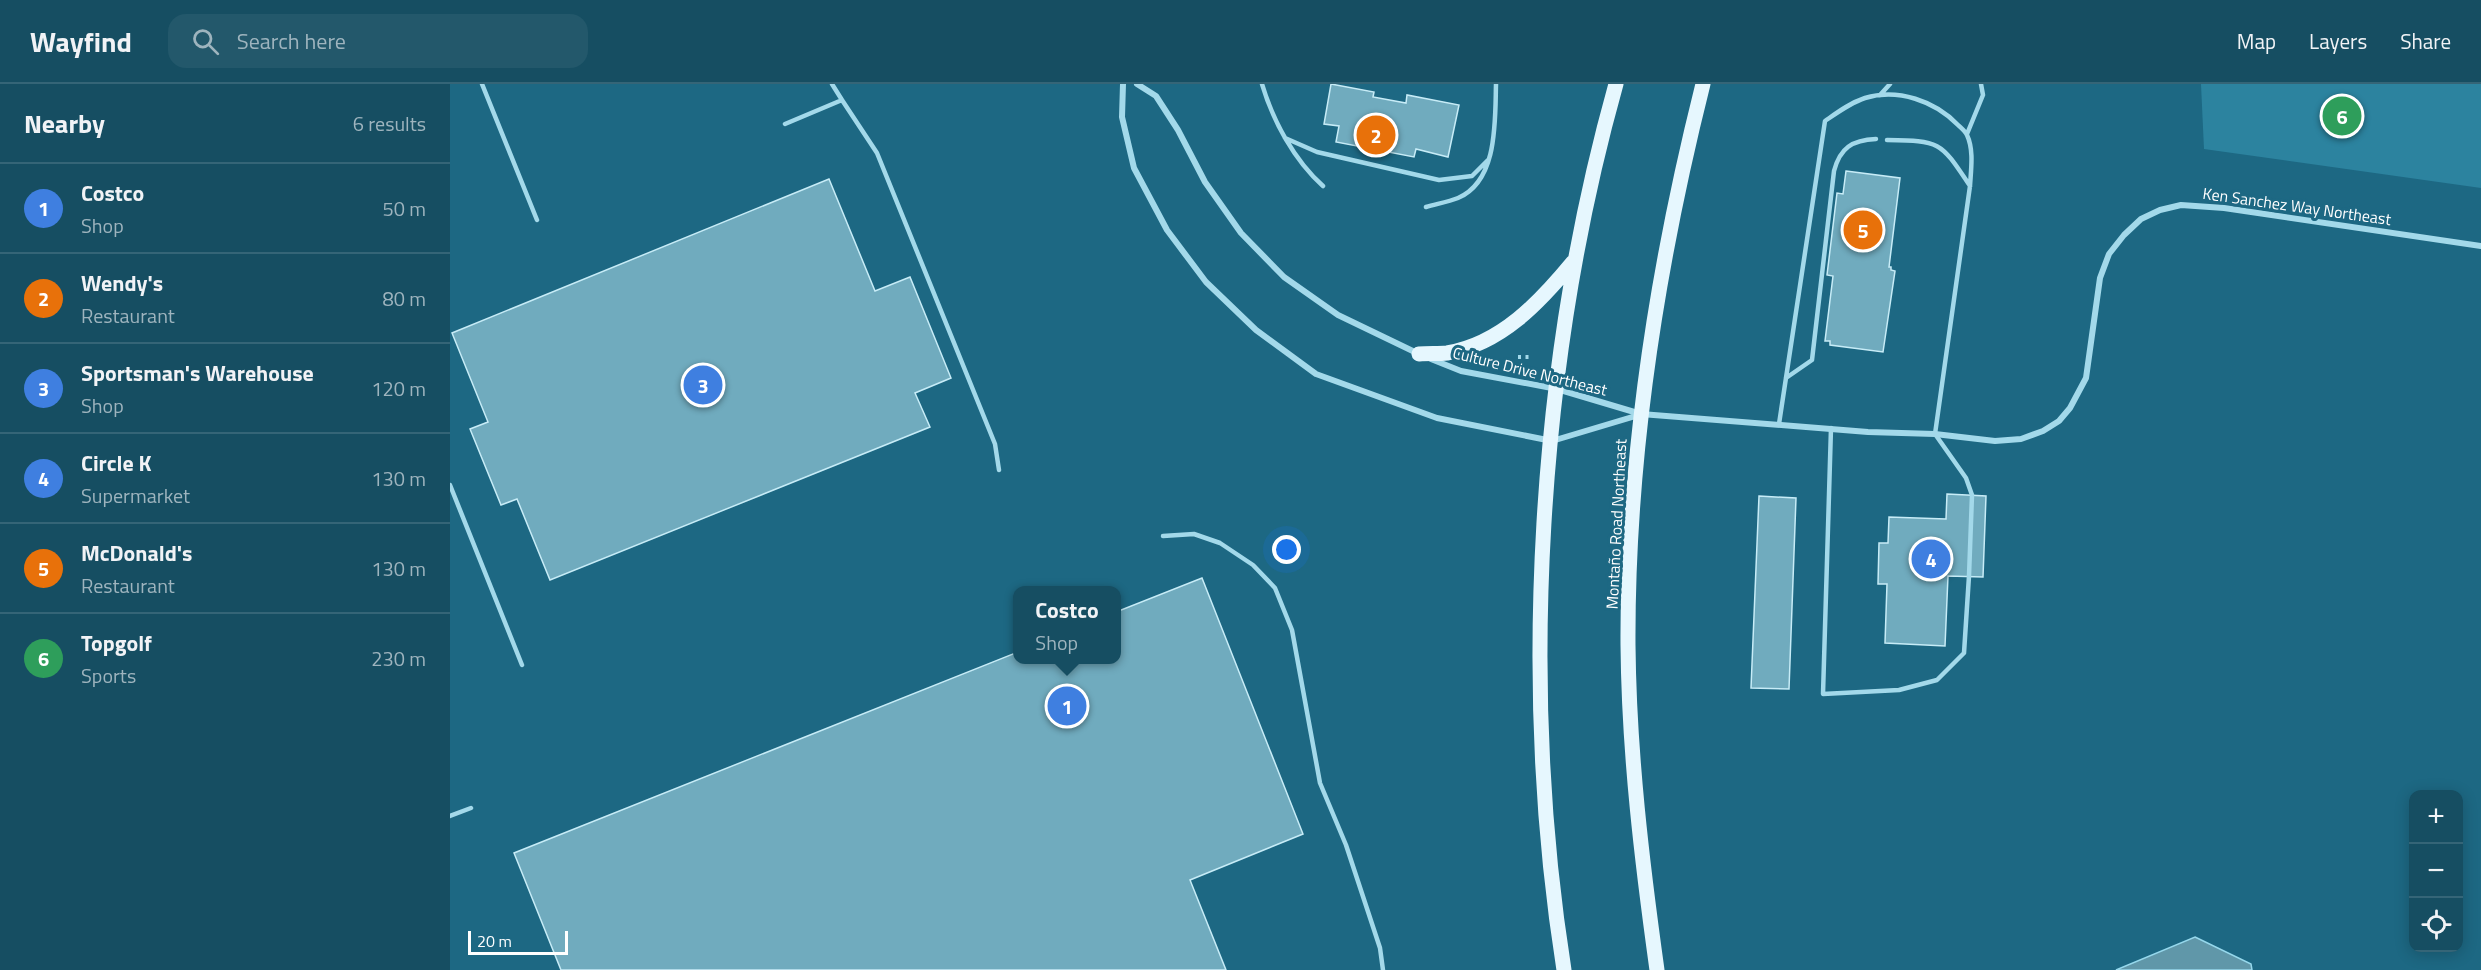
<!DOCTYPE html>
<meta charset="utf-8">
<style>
body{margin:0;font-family:"Titillium Web",sans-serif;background:#23586b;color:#f1f3f6}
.controls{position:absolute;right:18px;bottom:18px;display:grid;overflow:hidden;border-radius:12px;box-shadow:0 3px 15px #0003}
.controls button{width:54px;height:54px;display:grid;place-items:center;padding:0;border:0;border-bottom:2px solid #356577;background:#164e62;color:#f1f3f6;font:30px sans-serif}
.scale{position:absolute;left:18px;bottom:15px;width:100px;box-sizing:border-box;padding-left:6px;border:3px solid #fff;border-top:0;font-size:16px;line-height:21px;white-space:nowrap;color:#fff;-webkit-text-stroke:4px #1d6883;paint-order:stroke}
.you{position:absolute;left:837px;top:466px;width:21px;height:21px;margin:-15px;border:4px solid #fff;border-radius:50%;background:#1a73e8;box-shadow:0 0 0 9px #1a73e833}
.badge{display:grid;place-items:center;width:39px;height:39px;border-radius:50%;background:#fa9e61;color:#fff;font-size:20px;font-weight:700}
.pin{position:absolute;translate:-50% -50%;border:3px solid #fff;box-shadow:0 2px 6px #0006}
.popup{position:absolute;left:563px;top:502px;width:108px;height:78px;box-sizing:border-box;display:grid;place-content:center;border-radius:12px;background:#164e62;filter:drop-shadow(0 2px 4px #0005);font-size:20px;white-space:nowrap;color:#9eb4be}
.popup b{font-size:22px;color:#f1f3f6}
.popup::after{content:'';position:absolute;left:50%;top:100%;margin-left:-12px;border:12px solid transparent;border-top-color:#164e62}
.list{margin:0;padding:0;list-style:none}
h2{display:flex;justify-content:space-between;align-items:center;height:78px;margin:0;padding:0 24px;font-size:26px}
h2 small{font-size:20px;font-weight:400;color:#9eb4be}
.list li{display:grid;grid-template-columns:39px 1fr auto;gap:18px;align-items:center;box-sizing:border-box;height:90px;padding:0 24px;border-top:2px solid #356577}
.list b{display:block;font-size:22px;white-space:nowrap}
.list p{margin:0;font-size:20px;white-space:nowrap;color:#9eb4be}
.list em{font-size:20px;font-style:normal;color:#9eb4be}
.icon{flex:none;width:33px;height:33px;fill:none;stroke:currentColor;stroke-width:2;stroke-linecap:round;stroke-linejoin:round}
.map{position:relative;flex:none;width:2031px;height:886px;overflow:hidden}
header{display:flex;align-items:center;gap:36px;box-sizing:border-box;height:84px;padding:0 30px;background:#164e62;border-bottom:2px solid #356577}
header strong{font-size:28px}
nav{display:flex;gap:33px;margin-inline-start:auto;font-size:21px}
.search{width:420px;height:54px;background:#23586b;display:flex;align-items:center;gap:15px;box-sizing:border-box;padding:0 21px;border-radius:18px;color:#9eb4be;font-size:22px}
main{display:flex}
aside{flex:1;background:#164e62}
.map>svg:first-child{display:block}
.green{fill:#2c839f}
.water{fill:#6097a9;stroke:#96d8ec;stroke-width:1.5}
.building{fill:#70abbe;stroke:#c7ecf7;stroke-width:1.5}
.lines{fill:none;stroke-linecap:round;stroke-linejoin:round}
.path{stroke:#a3d9ea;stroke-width:4;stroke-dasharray:3 4.5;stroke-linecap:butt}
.lane{stroke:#a3d9ea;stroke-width:4.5}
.street{stroke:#a3d9ea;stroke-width:6}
.primary{stroke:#e6f7fe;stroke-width:15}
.labels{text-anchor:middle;stroke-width:6;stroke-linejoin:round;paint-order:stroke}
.street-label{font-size:16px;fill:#fff;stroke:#1d6883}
</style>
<header>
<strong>Wayfind</strong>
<div class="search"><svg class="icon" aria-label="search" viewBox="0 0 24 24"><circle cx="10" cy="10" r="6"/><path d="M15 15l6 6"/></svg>Search here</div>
<nav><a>Map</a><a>Layers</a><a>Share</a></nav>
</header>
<main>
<aside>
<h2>Nearby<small>6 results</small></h2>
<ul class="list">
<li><span class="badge" style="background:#3f7fe0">1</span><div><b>Costco</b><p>Shop</p></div><em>50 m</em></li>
<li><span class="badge" style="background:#e8710a">2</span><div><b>Wendy's</b><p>Restaurant</p></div><em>80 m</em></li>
<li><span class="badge" style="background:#3f7fe0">3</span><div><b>Sportsman's Warehouse</b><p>Shop</p></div><em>120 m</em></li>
<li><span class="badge" style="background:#3f7fe0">4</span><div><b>Circle K</b><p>Supermarket</p></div><em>130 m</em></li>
<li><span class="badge" style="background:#e8710a">5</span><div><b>McDonald's</b><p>Restaurant</p></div><em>130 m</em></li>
<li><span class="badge" style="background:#2e9e5b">6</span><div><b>Topgolf</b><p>Sports</p></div><em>230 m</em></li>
</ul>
</aside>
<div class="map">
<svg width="2031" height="886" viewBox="0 0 2031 886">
<rect width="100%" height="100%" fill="#1d6883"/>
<path class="green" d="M1751 0H2031V104L1754 65Z"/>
<path class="water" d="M1745 853 1801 880 1802 886H1666Z"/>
<path class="building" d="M881 0 924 8 923 13 956 19 957 11 1009 21 998 73 966 65 964 73 886 58 889 42 874 40Z
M1396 87 1450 94 1439 183H1441V186L1445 187 1433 268 1380 261V257H1375L1383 192 1377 191 1387 109 1393 110Z
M379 95 425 207 460 193 501 294 465 309 480 343 100 496 67 415 51 421 20 345 38 338 2 249Z
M1497 410 1536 412 1533 493 1498 492 1495 562 1435 559 1437 500H1428L1429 459H1438L1439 433 1496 435Z
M1309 412 1346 414 1339 605 1301 604Z
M752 494 853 750 740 796 776 886H111L64 769 568 568V576H666V528Z"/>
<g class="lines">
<path class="path" d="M1068 273H1079"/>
<path class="lane" d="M32 0 87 136
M812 0C823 37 844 76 873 102
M1430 11 1440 0
M392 16 427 69 545 360 549 386
M335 40 392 16 382 0
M1517 50 1533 11 1531 0
M835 54 867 68 989 96 1022 92 1038 76
M1437 56C1491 57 1490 57 1520 102
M976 123C986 120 998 118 1008 114 1048 97 1045 37 1046 0
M1336 294 1362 276 1384 87C1390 64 1402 56 1426 55
M1329 340 1375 37C1388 28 1400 19 1415 14 1448 4 1485 17 1508 41 1511 44 1515 47 1517 51 1524 66 1521 85 1520 102L1485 350 1516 394 1522 411 1519 492 1514 569 1487 596 1449 606 1373 610 1381 344
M0 401 72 581
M713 452 744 450 770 459 803 481 825 504 842 546 870 699 896 761 930 864 933 886
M0 732 21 724"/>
<path class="street" d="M673 0 672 33 684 84 717 146 756 198 806 246 866 290 987 334 1102 357 1189 331
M687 0 706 12 728 46 755 98 791 149 834 193 888 231 969 270
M981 275 1011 287 1107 305 1191 330 1418 348 1485 350 1545 357 1571 355 1593 347 1609 337 1620 324 1636 294 1650 194 1659 170 1674 151 1691 135 1710 126 1731 121 1774 124 2031 162"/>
<path class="primary" d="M969 270C978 269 988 270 997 269 1051 260 1090 218 1123 178
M1114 886C1069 601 1088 278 1166 0
M1207 886C1192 778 1179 670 1178 561 1177 371 1207 183 1253 0"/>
</g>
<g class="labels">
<g class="street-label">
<text transform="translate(1847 122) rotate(8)" y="6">Ken Sanchez Way Northeast</text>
<text transform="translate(1080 287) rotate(14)" y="6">Culture Drive Northeast</text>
<text transform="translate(1166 440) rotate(-87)" y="6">Montaño Road Northeast</text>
</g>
</g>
</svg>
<div class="controls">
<button>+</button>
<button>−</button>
<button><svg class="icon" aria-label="locate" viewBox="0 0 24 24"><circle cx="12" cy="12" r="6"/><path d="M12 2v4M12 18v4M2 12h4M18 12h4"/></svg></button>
</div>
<div class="scale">20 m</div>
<div class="you"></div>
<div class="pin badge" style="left:617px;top:622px;background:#3f7fe0">1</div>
<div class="popup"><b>Costco</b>Shop</div>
<div class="pin badge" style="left:926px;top:51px;background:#e8710a">2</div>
<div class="pin badge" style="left:253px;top:301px;background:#3f7fe0">3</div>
<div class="pin badge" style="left:1481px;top:475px;background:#3f7fe0">4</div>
<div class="pin badge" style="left:1413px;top:146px;background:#e8710a">5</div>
<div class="pin badge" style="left:1892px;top:32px;background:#2e9e5b">6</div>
</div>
</main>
